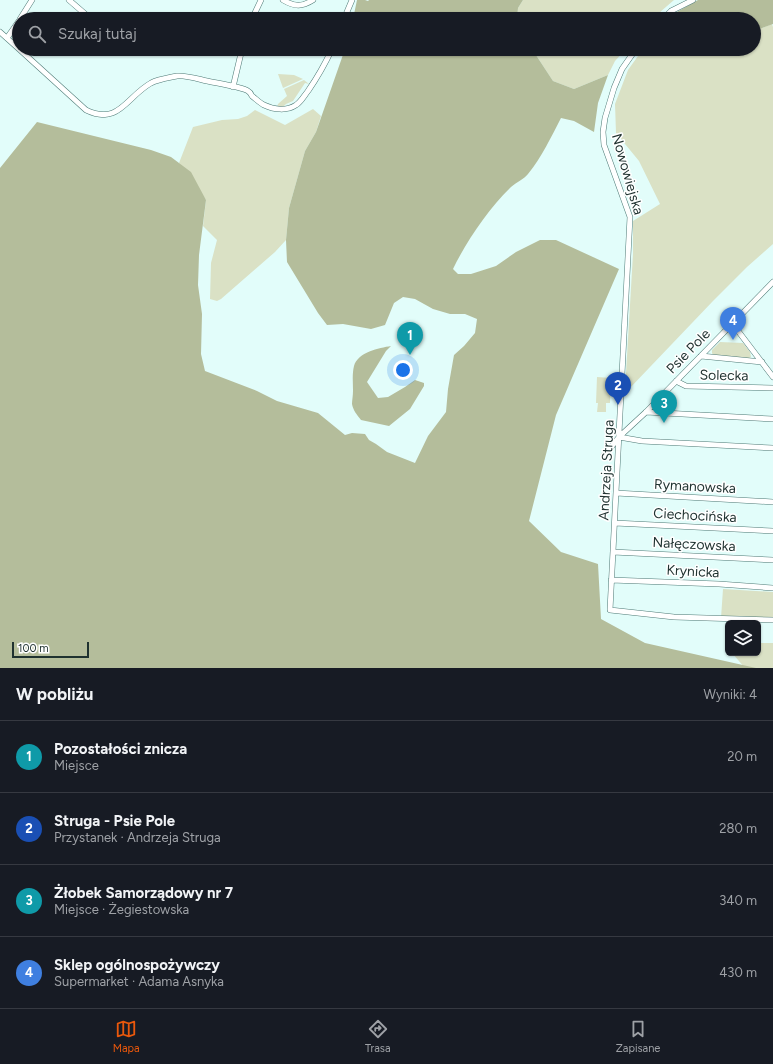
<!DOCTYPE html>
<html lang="pl">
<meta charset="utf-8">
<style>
body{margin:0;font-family:Figtree,sans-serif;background:#20242c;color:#f1f3f6}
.controls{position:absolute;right:12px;bottom:12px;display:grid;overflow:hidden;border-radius:6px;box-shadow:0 1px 3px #0004}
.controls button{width:36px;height:36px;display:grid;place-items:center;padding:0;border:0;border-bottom:1px solid #363941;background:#171b24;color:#f1f3f6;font:20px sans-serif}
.scale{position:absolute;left:12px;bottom:10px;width:77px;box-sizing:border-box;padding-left:4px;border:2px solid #1f3230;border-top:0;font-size:11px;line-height:14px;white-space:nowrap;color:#1f3230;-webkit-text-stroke:3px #fff;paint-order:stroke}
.you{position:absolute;left:403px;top:370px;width:14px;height:14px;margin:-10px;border:3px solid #fff;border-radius:50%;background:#1a73e8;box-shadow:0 0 0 6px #1a73e833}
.badge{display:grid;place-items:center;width:26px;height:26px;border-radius:50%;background:#ea580c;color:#fff;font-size:13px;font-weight:700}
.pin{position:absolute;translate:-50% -33px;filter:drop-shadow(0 1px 2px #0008)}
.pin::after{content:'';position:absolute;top:21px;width:14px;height:12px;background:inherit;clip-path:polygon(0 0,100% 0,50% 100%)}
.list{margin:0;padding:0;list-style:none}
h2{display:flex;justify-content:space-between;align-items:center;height:52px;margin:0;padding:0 16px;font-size:17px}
h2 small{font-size:13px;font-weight:400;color:#9ea1a6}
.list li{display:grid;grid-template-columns:26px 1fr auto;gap:12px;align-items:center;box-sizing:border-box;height:72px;padding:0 16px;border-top:1px solid #363941}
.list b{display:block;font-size:15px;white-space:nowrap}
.list p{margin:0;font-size:13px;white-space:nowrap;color:#9ea1a6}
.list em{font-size:13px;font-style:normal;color:#9ea1a6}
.icon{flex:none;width:22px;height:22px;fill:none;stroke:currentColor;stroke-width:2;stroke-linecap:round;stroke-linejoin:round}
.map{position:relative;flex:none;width:773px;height:668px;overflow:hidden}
.search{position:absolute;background:#171b24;box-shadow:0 1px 3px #0004;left:12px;right:12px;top:12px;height:44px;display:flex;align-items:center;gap:10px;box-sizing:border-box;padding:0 14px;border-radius:22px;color:#9ea1a6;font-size:15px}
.sheet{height:340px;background:#171b24}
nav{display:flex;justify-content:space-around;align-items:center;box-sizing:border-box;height:56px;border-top:1px solid #363941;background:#171b24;font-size:11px;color:#9ea1a6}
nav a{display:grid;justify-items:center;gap:2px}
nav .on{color:#ea580c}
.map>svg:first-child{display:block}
.green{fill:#dae1c5}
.forest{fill:#b4bd9b}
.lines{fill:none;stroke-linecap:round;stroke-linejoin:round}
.street-casing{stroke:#4e7a76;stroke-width:6}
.street{stroke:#fff;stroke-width:5}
.labels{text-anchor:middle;stroke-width:3;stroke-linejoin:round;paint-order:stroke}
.street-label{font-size:14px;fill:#1f3230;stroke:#fff}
</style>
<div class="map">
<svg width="773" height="668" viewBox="0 0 773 668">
<rect width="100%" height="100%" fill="#e2fdfa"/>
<path class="green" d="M523 0H674L652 19H517L518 8Z
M772 24 773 27V244L747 267 713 301 629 389 625 390 633 254V221L660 204 639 161 616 133 615 104 628 70 643 49H709L710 50 712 49H754V31Z
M532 49H626L615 61 608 75 574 89 553 81Z
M278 74 294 75 303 79 283 88Z
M304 80 309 84 305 83 293 101 286 104 283 107H277L278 104 287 96 284 89Z
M313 109 321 116 316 132 305 151 289 208 286 240 275 252 221 299 217 301 210 299 211 263 217 240 203 226 206 200 179 163 193 127 222 120 238 119 247 116 255 110 285 125Z
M720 342 743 343 750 352 751 357 747 359 713 355 712 353V350Z
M597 377 611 378 610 403H606V412H597L598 403H596Z
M723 589 773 592V618H721Z
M758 643H773V668H745L732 653H758Z"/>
<path class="forest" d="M357 0H365L368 1 369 0H523L518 8 517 19H353Z
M698 0H773V24L754 31V19H669L675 13Z
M345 49H532L553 81 574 89 608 75 598 103 594 132 574 121 561 118C551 137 542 157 528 174 524 179 517 182 511 187 489 208 466 242 453 269L458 274H471L496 266 516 252 540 240H556L619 269 556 415 529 521 561 552 598 564 601 619 645 643 756 668H0V168L37 122 151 150 171 157 191 172 206 200 199 255 198 285 202 314 201 354 205 371 257 391 277 401 318 413 345 435 352 433 365 434 369 440 376 444 387 452 415 463 428 436 446 412 448 389 454 355 464 346 475 333 477 319 465 314H450L433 309 415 299 403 297 394 303 385 325 371 329 343 324 327 325 318 313 287 262 286 240 289 208 305 151 316 132Z
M391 346 386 351 367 382 378 398 388 397 405 387 415 380 424 383V386L410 409 389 426 361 420C357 415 353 410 352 404 352 400 353 396 353 391 353 383 352 374 354 366 358 352 379 348 391 346Z"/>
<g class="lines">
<defs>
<path id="street" d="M69 0 91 19
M283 0C295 7 302 7 313 0
M20 19 32 0
M252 19 261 0
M344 19 352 0
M663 19 671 11 693 0
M0 32 19 49
M7 38 19 21
M19 49 86 110C119 126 126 97 151 83 159 79 168 78 177 76 185 75 198 79 207 81 216 83 242 87 248 91 250 92 251 94 252 96 256 99 260 103 264 105 274 110 287 111 296 105 301 102 304 96 308 91 317 78 325 64 332 49
M636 49 622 69 614 88 605 118 603 132 604 145 630 217 610 610 674 617 773 620
M233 87 242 49
M732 323 773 377
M701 356 762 362
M676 381 686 386 773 388
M646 412 773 419
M619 437 642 441 773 448
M604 455 612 446 619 437 646 412 773 282
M616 493 773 502
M615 523 773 531
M613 552 773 560
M611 580 719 584 773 588"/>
</defs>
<use href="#street" class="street-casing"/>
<use href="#street" class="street"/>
</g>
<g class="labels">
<g class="street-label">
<text transform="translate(628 174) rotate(74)" y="5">Nowowiejska</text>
<text transform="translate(688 351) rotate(-46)" y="5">Psie Pole</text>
<text transform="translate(724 375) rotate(1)" y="5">Solecka</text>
<text transform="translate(606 470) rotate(-87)" y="5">Andrzeja Struga</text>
<text transform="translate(695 486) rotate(3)" y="5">Rymanowska</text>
<text transform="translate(695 515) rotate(3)" y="5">Ciechocińska</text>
<text transform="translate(694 544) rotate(3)" y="5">Nałęczowska</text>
<text transform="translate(693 571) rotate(3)" y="5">Krynicka</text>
</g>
</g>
</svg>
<div class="controls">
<button><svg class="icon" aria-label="layers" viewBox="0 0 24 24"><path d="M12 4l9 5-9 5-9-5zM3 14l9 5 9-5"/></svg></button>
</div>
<div class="scale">100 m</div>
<div class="you"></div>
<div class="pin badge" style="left:410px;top:355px;background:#0f9aa8">1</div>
<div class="pin badge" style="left:618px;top:405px;background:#1a4fb4">2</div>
<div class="pin badge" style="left:664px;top:423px;background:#0f9aa8">3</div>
<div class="pin badge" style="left:733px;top:340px;background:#3f7fe0">4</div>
<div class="search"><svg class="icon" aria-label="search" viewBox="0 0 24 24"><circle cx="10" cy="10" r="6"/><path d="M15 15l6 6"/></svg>Szukaj tutaj</div>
</div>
<section class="sheet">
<h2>W pobliżu<small>Wyniki: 4</small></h2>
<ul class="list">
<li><span class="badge" style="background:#0f9aa8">1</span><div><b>Pozostałości znicza</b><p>Miejsce</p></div><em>20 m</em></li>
<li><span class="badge" style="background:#1a4fb4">2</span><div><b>Struga - Psie Pole</b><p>Przystanek · Andrzeja Struga</p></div><em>280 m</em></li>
<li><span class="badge" style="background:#0f9aa8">3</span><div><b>Żłobek Samorządowy nr 7</b><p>Miejsce · Żegiestowska</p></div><em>340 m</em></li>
<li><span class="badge" style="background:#3f7fe0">4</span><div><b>Sklep ogólnospożywczy</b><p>Supermarket · Adama Asnyka</p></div><em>430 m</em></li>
</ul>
</section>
<nav>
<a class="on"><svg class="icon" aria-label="map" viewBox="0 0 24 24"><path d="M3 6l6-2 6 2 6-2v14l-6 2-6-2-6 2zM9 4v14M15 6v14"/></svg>Mapa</a>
<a><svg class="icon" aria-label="directions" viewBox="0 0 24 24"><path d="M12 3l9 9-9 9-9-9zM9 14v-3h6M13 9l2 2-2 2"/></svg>Trasa</a>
<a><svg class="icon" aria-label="saved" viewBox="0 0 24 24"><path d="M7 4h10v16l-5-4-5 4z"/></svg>Zapisane</a>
</nav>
